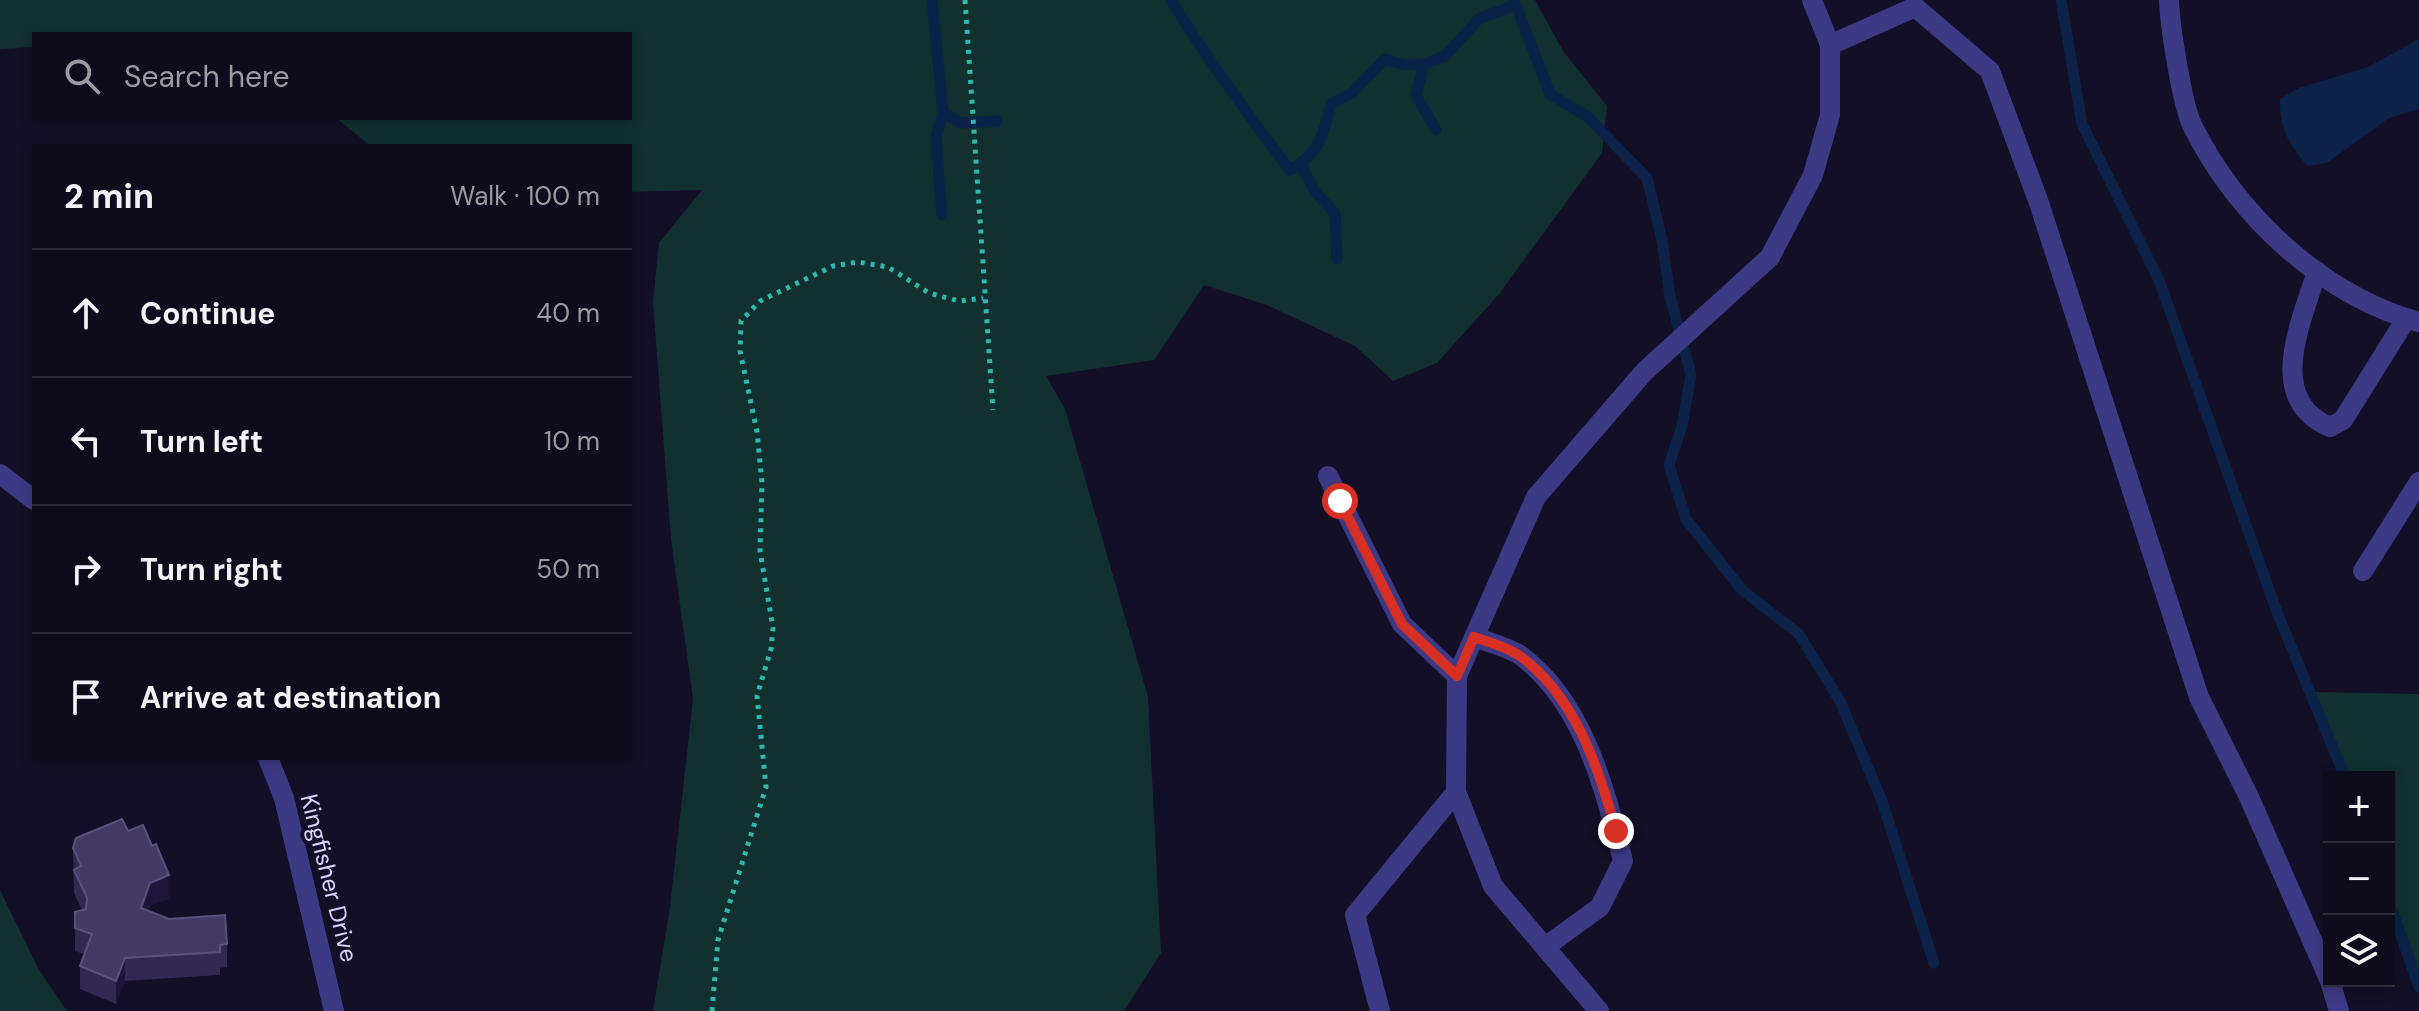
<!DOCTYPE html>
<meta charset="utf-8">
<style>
body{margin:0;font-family:"DM Sans",sans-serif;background:#171425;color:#f1f3f6}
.controls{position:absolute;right:24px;bottom:24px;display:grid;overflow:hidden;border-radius:0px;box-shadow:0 4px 12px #0003}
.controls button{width:72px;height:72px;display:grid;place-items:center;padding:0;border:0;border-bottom:2px solid #2e2b3b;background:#0e0b1c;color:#f1f3f6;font:40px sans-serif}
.stop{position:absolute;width:24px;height:24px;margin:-18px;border:6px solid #d93025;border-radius:50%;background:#fff}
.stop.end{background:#d93025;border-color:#fff;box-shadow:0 2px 8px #0008}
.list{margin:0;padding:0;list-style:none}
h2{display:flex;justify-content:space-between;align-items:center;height:104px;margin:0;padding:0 32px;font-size:34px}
h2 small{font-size:26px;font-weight:400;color:#9b9ba3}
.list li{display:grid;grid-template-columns:52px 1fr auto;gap:24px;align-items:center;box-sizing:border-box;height:128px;padding:0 32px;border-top:2px solid #2e2b3b}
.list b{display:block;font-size:30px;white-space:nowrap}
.list em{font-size:26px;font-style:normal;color:#9b9ba3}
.icon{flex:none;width:44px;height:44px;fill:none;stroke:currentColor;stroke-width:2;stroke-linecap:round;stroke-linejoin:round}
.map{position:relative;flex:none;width:2419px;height:1011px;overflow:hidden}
.search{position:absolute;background:#0e0b1c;box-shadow:0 4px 12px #0003;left:32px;top:32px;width:600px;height:88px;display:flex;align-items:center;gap:20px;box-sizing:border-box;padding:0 28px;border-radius:0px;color:#9b9ba3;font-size:30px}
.panel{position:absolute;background:#0e0b1c;box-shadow:0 4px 12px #0003;left:32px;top:144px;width:600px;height:616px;border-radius:0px}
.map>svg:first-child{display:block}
.green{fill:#12302f}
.water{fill:#0c2248}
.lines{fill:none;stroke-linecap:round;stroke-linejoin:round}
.stream{stroke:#0c2248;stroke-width:11}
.path{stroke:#2fb8b0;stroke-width:5;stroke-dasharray:4 6;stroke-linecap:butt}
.minor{stroke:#3d3a85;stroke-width:20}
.wall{fill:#312854}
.shaded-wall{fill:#1d163a}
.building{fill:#433a66;stroke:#5a527e;stroke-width:2}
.route{stroke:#d93025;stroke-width:10}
.labels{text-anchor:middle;stroke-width:8;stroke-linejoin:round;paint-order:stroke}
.street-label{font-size:24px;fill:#d9d4ff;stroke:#130f26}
</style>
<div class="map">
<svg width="2419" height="1011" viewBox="0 0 2419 1011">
<rect width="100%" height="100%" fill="#130f26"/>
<path class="green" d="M0 0H1535L1563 51 1607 106 1602 153 1499 294 1437 363 1393 381 1355 346 1267 305 1204 285 1154 360 1046 376 1065 409 1148 697 1161 953 1124 1011H653L670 907 693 699 671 539 653 302 659 243 702 190 630 192V146H371L336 118H630V34H34V47L0 49Z
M2311 692 2419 694V987L2389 902V777H2345Z
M0 890 39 970 67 1011H0Z"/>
<path class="water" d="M2419 39V109L2389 118 2327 163 2307 166C2289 143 2279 129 2280 99L2299 88 2368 67Z"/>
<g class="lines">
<path class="stream" d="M932 0 943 112 936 138 942 215
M1171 0C1207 59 1248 115 1290 170 1320 153 1323 136 1331 104L1353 92 1385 59 1405 65 1424 64 1445 56 1480 18 1516 5
M1514 0 1550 94 1588 117 1647 178 1662 240 1670 296 1691 375 1682 426 1669 465 1686 519 1742 590 1799 634 1840 701 1882 801 1934 963
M2061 0 2082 124 2159 280 2277 612 2345 777
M1424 64 1416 95 1436 130
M943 112 961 123 997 121
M1300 164 1317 194 1335 213 1337 259
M2389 902 2419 987"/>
<path class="path" d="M965 0 993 410
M712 1011 718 940 766 787 757 696 771 649 773 628 760 551 762 483 757 432 740 351 741 321 760 301 833 266 858 262 888 267 929 293 959 301 983 298"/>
<path class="minor" d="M2169 0C2170 25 2182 106 2193 127 2238 216 2322 295 2419 322
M1830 45 1915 7 1990 71 2038 200 2199 697 2249 797 2329 979
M2317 271C2302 321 2264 399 2330 427L2343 420 2406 319
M0 474 34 500
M1328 476 1402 624 1457 676
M2363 571 2419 482
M1474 637C1488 642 1507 647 1520 655 1584 702 1605 790 1623 861L1600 907 1545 947
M268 758 284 798 334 1011
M2330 981 2339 1011
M1380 1011 1355 915 1456 792
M1599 1011 1493 886 1456 792 1457 676 1536 497 1644 372 1770 257 1813 175 1830 115V45L1812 0"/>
</g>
<path class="wall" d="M128 831 169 898 150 906 148 911 227 944V967L220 968V975L125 981 116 1004 80 989V966L84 954 75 951V912L82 910 74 893 73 848Z"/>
<path class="shaded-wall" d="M169 875V898L150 906 141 931V908L150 883Z
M125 958V981L116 1004V981Z"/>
<path class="building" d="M122 819 128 831 143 825 152 846 156 844 169 875 150 883 141 908 169 919 225 915 227 944 220 945V952L125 958 116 981 80 966 92 934 75 928V912L86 909 87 898 74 870 81 866 73 848 76 838Z"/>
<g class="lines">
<path class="route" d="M1340 501 1402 624 1457 676 1474 637C1488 642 1507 647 1520 656 1575 696 1599 768 1616 831"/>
</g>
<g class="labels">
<g class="street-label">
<text transform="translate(329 878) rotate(76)" y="8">Kingfisher Drive</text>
</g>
</g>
</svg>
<div class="controls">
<button>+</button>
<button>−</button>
<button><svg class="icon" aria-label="layers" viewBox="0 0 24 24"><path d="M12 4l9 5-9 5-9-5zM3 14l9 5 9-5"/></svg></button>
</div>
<div class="stop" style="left:1340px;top:501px"></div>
<div class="stop end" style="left:1616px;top:831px"></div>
<div class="search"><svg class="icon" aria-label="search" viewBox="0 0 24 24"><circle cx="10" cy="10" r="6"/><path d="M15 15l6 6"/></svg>Search here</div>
<section class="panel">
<h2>2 min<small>Walk · 100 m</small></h2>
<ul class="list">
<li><svg class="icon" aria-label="ahead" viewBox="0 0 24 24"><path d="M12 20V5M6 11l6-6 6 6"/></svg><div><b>Continue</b></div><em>40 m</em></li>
<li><svg class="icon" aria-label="left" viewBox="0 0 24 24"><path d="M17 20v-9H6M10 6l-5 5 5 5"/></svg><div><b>Turn left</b></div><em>10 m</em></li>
<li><svg class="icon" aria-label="right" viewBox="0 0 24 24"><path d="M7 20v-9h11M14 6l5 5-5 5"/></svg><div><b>Turn right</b></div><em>50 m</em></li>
<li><svg class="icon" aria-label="arrive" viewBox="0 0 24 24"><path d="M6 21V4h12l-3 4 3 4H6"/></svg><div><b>Arrive at destination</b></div></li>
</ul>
</section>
</div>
